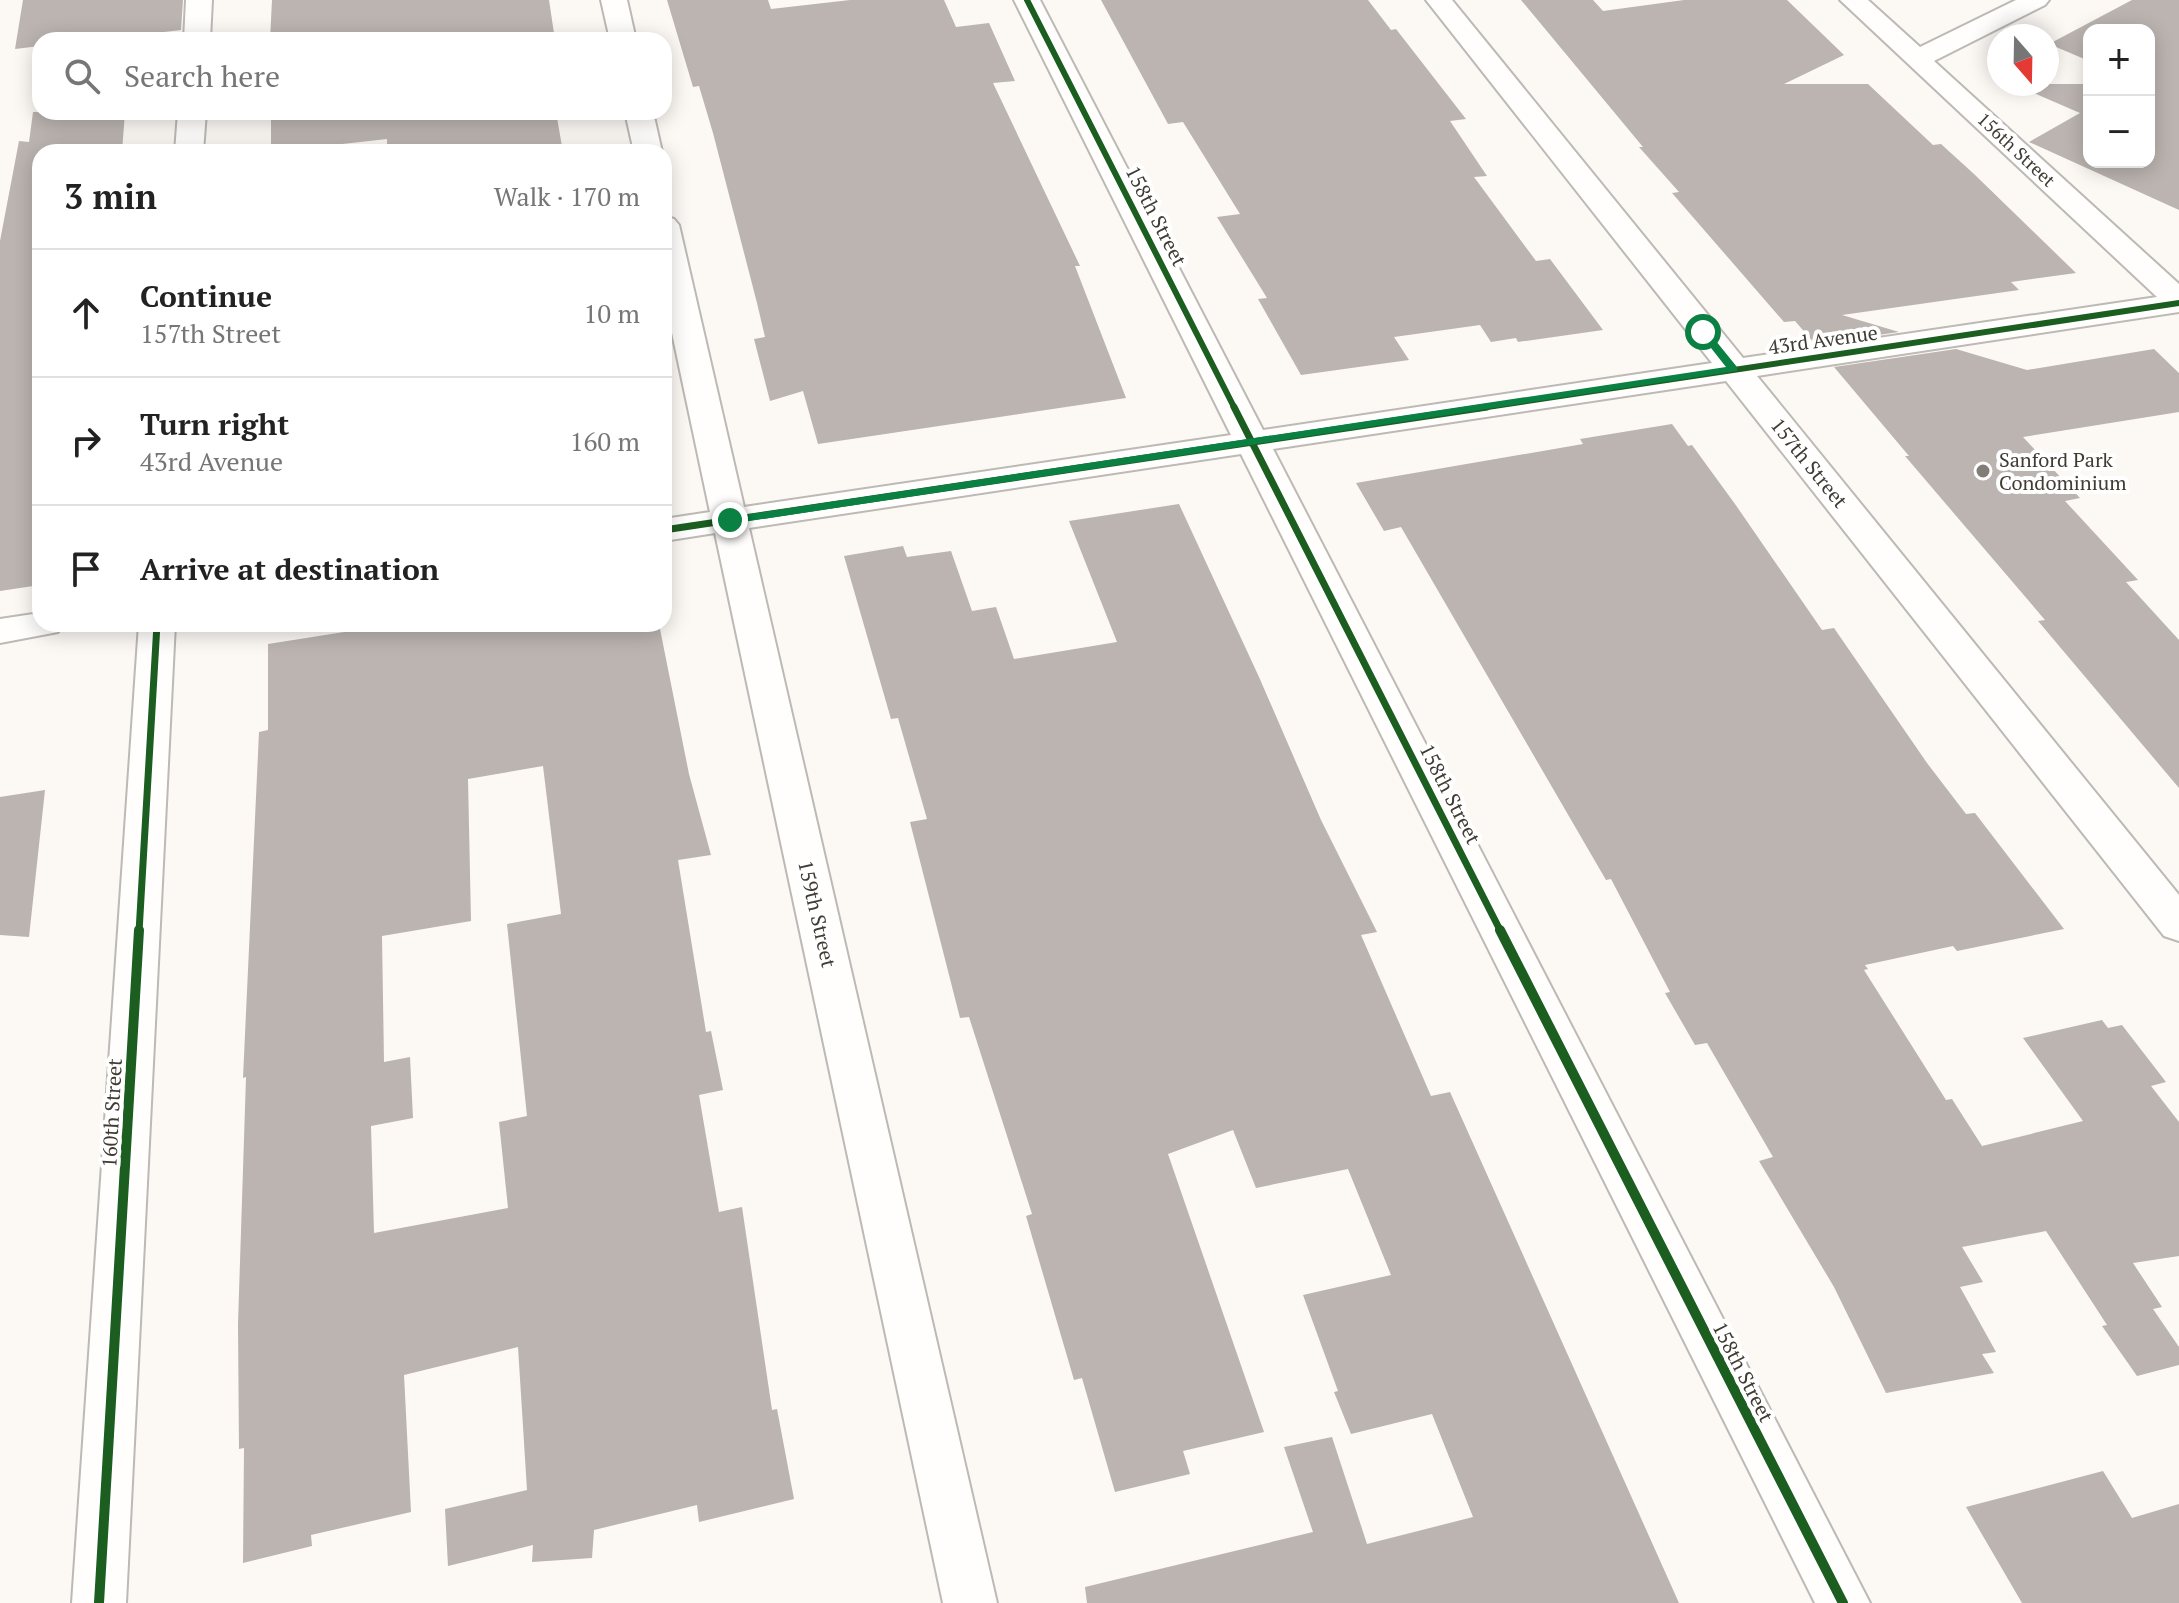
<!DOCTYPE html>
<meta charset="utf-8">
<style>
body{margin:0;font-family:"PT Serif",serif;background:#f6f6f6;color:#222}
.controls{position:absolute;right:24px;top:24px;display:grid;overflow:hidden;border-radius:16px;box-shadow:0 4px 20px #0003}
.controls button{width:72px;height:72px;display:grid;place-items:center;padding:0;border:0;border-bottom:2px solid #e0e0e0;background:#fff;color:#222;font:40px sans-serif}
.compass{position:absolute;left:1987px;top:24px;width:72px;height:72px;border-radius:50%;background:#fff;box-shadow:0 4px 20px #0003;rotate:160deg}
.stop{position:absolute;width:24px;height:24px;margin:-18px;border:6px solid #0b8043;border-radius:50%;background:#fff}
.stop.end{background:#0b8043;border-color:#fff;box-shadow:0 2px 8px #0008}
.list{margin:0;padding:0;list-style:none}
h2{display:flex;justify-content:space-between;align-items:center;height:104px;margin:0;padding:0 32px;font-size:34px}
h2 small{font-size:26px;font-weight:400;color:#767676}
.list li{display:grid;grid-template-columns:52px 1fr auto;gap:24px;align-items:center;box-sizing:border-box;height:128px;padding:0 32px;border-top:2px solid #e0e0e0}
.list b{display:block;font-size:30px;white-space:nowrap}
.list p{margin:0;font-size:26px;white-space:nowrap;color:#767676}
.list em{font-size:26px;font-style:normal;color:#767676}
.icon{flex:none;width:44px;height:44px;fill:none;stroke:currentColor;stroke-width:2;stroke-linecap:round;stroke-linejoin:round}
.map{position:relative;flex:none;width:2179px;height:1603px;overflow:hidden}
.search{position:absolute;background:#fff;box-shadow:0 4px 20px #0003;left:32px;top:32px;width:640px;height:88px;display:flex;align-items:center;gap:20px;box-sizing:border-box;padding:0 28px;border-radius:24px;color:#767676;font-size:30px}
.panel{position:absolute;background:#fff;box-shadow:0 4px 20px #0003;left:32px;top:144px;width:640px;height:488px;border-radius:24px}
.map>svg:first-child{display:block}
.building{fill:#bbb4b1;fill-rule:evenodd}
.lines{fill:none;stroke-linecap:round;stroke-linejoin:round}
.minor-casing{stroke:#bdb9b4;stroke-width:4}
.minor{fill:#fffefd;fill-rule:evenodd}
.cycleway-far2-casing{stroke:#fff;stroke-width:10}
.cycleway-far1-casing{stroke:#fff;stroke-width:12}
.cycleway-casing{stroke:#fff;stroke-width:15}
.cycleway-far2{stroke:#1b5e20;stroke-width:6}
.cycleway-far1{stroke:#1b5e20;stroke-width:7}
.cycleway{stroke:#1b5e20;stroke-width:10}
.route{fill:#0b8043}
.poi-dot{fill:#827e77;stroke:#fff;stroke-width:3}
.labels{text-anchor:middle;stroke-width:8;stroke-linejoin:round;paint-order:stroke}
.far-street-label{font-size:18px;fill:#413c33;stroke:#fff}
.street-label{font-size:20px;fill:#413c33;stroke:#fff}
.poi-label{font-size:20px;fill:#413c33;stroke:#fff;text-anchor:start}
</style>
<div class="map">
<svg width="2179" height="1603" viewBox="0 0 2179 1603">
<rect width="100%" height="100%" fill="#fcf8f4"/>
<path class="building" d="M23 0H183L181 30 96 40H40V46L15 49Z
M272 0H549L555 40H270Z
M667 0H768L771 9 850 0H944L956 27 989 23 1015 81 993 83 1080 266H1075L1126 398 818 444 803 391 770 401 754 339 765 337 757 303 713 133 699 86 693 87Z
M1101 0H1368L1391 30 1396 29 1466 119 1450 121 1487 176 1474 177 1536 261 1550 259 1603 330 1518 342 1516 338 1491 342 1480 325 1394 337 1409 360 1301 375 1258 299 1267 298 1217 217 1240 214 1183 122 1168 124Z
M1521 0H1593L1603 11 1684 0H1787L1844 55 1784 84H1868L1933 145 1941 144 1974 174 2076 273 2011 282 2019 290 1842 315 1899 332 1815 344 1795 321 1784 322 1672 193 1679 192 1639 147H1643Z
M2132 0H2179V210L2029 142 2080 113 2013 84H2089V162H2149V30H2089V61L2049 44Z
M33 112H125L122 152H40V585L0 591V241L19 141 29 142Z
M271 112H556L563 152H387V139L271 152Z
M1956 349 2027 370 2154 349 2179 373V412L2023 437 2080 498 2065 501 2138 580 2126 582 2179 640V788L2038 621 2045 620 1905 456H1909L1834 367Z
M1672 424 1688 446 1692 445 1735 504 1822 630 1834 628 1927 763 1966 814 1975 813 2064 929 1957 951 1953 946 1865 965 1868 969 1864 970 1946 1100 1952 1099 1982 1146 2083 1121 2023 1038 2102 1020 2108 1028 2122 1025 2166 1082 2151 1086 2179 1122V1256L2133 1263 2162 1307 2153 1309 2179 1347V1365L2137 1376 2102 1326 2107 1325 2046 1231 1962 1247 1983 1282 1960 1287 1996 1352 1982 1354 1994 1373 1886 1393 1834 1287 1759 1161 1773 1157 1707 1043 1695 1045 1665 993 1670 992 1611 879 1606 880 1401 527 1384 531 1356 483 1583 444 1580 439Z
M1179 504 1259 677 1321 820 1377 932 1361 935 1431 1096 1450 1092 1679 1603H1087L1085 1587 1313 1532 1284 1447 1332 1437 1367 1544 1473 1517 1432 1414 1351 1434 1334 1392 1338 1391 1303 1295 1391 1275 1348 1169 1256 1188 1233 1130 1168 1154 1264 1432 1183 1451 1190 1474 1115 1492 1082 1378 1074 1380 1026 1216 1032 1214 969 1017 960 1018 910 822 927 819 898 718 891 719 844 556 903 546 907 557 951 551 972 611 996 607 1014 659 1117 642 1069 521Z
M395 624H659L689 774 711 855 678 860 706 1032 711 1031 723 1090 699 1095 719 1212 742 1207 772 1410 777 1409 794 1499 699 1522 697 1505 594 1530 592 1558 532 1562 533 1545 448 1566 445 1509 527 1490 518 1347 404 1375 411 1512 311 1535 312 1546 243 1563 244 1448 239 1449 238 1324 246 1077 243 1078 259 732 268 730V644ZM543 766 561 914 507 924 527 1116 499 1122 508 1208 374 1233 371 1126 413 1118 410 1057 384 1062 382 936 471 921 468 779Z
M45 790 29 937 0 935V797Z
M2103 1471 2132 1518 2179 1504V1603H2022L1966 1507Z"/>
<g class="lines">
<defs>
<path id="minor" d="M186 0H212L210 40H184Z
M601 0H627L636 40H610Z
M1014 0H1040L1263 430 1712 363 1426 0H1452L1743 358 2157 297 1840 0H1868L1920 47 2016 0H2049L2045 5 1934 61 2179 284V312L1757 376 2179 895V941L2164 936 1726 381 1273 449 1870 1603H1815L1241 454 749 528 997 1603H943L715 533 664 541V519L710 512 664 295V216L674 219 679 225 744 507 1231 435Z
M178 112H206L203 152H175Z
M625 112H653L662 152H634Z
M40 613V624H63L58 632 0 643V619Z
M139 624H175L126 1603H72Z"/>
</defs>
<use href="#minor" class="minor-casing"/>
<use href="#minor" class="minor"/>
<defs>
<path id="cycleway-far2" d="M1027 0 1235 409
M1474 409 2179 303"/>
<path id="cycleway-far1" d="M1234 407 1501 932
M664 530 1487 407
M139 932 157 624"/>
<path id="cycleway" d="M1500 930 1843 1603
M99 1603 139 930"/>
</defs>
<use href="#cycleway-far2" class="cycleway-far2-casing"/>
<use href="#cycleway-far1" class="cycleway-far1-casing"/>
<use href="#cycleway" class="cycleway-casing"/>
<use href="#cycleway-far2" class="cycleway-far2"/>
<use href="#cycleway-far1" class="cycleway-far1"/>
<use href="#cycleway" class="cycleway"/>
</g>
<path class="route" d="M1700 330H1707L1737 367V371L730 524 724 520 730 517 1726 367 1700 334Z"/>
<circle class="poi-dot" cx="1983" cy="471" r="8"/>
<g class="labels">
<g class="far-street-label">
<text transform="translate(2016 150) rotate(43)" y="6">156th Street</text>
</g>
<g class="street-label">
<text transform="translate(1156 216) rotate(63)" y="7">158th Street</text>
<text transform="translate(1823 340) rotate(-8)" y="7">43rd Avenue</text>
<text transform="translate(1809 463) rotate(51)" y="7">157th Street</text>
<text transform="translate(1450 794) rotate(63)" y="7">158th Street</text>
<text transform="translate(817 914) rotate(77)" y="7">159th Street</text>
<text transform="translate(112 1113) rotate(-87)" y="7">160th Street</text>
<text transform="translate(1743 1372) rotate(63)" y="7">158th Street</text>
</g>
<g class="poi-label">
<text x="1999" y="467">Sanford Park<tspan x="1999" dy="23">Condominium</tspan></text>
</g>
</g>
</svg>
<div class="controls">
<button>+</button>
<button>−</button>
</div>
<svg class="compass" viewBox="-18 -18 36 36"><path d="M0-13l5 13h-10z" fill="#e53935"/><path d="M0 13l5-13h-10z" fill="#767676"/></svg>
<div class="stop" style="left:1703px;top:332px"></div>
<div class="stop end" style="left:730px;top:520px"></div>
<div class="search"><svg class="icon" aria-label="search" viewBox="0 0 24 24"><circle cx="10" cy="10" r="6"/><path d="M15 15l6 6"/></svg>Search here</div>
<section class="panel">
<h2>3 min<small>Walk · 170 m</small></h2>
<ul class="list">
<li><svg class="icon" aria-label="ahead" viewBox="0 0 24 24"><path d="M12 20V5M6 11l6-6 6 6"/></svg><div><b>Continue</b><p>157th Street</p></div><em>10 m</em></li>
<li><svg class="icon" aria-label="right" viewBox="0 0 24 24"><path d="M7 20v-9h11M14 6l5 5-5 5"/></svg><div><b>Turn right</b><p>43rd Avenue</p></div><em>160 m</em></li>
<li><svg class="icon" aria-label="arrive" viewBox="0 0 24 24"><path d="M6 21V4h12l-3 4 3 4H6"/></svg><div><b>Arrive at destination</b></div></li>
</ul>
</section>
</div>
